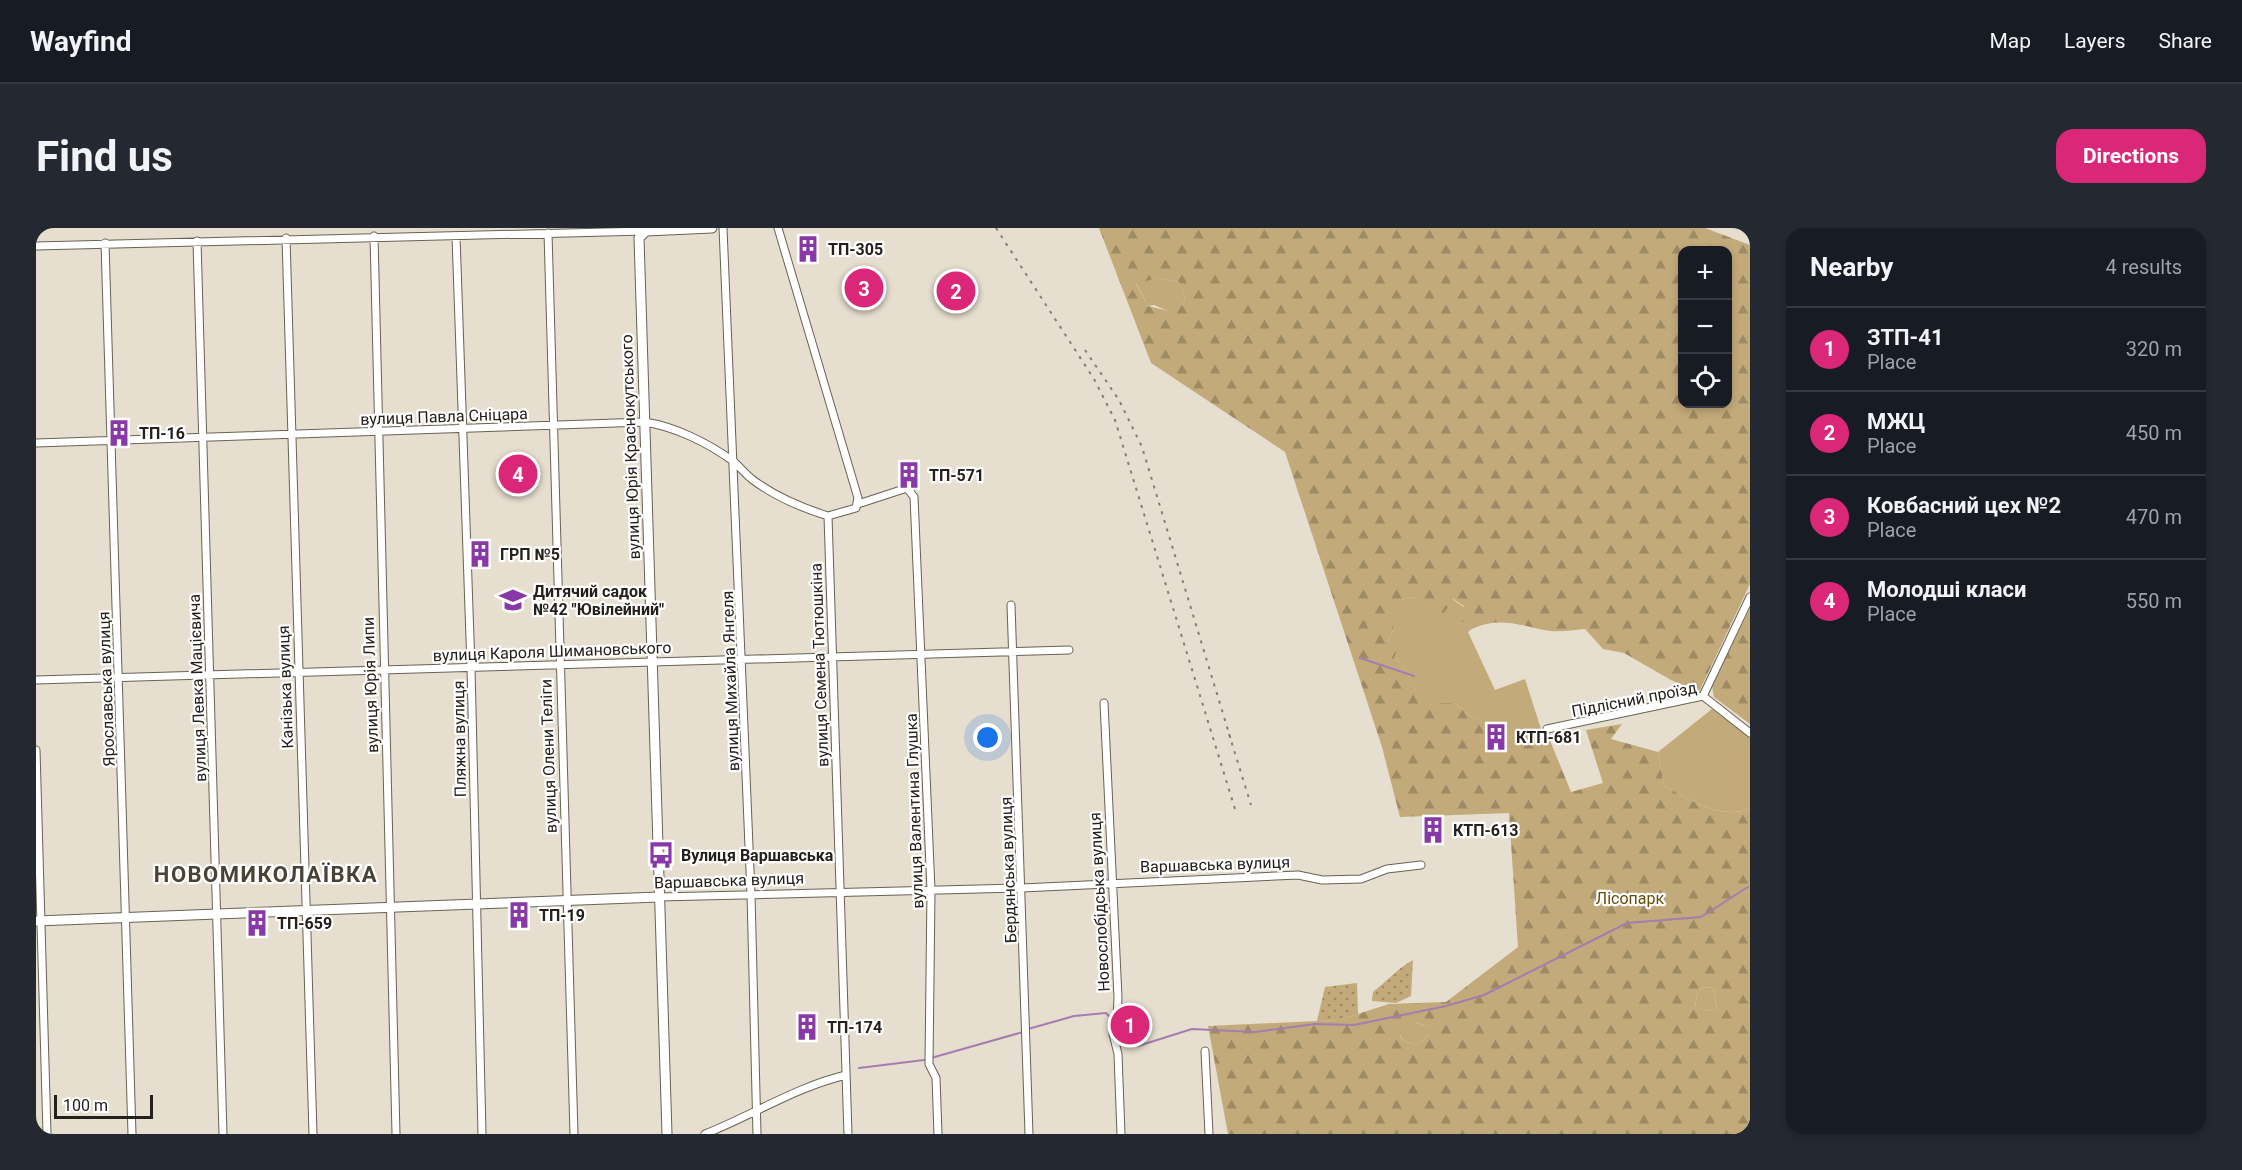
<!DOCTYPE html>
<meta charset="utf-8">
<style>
body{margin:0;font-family:Roboto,sans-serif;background:#242831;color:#f1f3f6}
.controls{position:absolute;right:18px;top:18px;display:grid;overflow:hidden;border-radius:12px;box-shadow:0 3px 9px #0003}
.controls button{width:54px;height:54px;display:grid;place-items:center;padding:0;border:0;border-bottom:2px solid #363941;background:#171b24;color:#f1f3f6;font:30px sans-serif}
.scale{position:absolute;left:18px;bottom:15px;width:99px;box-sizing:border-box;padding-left:6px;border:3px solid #24201b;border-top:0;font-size:16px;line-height:21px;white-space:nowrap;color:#24201b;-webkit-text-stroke:4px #fff;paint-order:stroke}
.you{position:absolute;left:952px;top:510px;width:21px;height:21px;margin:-15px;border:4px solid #fff;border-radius:50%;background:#1a73e8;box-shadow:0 0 0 9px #1a73e833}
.badge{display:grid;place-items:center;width:39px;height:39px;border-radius:50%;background:#db2777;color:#fff;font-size:20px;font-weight:700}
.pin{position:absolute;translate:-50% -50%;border:3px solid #fff;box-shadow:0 2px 6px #0006}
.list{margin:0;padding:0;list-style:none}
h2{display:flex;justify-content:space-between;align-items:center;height:78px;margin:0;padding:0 24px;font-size:26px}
h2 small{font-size:20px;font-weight:400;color:#9ea1a6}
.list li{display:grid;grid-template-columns:39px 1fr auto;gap:18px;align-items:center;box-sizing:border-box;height:84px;padding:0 24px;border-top:2px solid #363941}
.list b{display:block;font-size:22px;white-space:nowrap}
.list p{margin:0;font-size:20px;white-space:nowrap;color:#9ea1a6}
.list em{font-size:20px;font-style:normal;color:#9ea1a6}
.icon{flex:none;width:33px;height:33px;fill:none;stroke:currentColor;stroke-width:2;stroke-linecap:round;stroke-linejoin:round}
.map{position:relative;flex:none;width:1714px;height:906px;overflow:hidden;border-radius:18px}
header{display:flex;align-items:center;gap:36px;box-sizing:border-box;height:84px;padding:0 30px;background:#171b24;border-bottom:2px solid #363941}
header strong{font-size:28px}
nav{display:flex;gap:33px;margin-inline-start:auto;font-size:21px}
.intro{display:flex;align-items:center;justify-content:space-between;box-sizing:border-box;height:144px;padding:0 36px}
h1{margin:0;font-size:42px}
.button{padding:15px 27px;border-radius:18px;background:#db2777;color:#fff;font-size:21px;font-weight:700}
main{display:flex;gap:36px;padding:0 36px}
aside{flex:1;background:#171b24;border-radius:18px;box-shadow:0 3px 9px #0003}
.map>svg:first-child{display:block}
.grass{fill:#c3aa7a}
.forest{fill:url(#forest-firs);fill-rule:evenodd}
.park{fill:url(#park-dots)}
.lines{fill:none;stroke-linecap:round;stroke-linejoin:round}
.stream{stroke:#a37eaf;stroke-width:2}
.street-casing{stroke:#696254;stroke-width:9}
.secondary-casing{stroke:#696254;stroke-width:11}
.street{stroke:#fff;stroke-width:7}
.secondary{stroke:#fff;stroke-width:9}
.rail{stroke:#847e74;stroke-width:2;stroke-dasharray:3 6;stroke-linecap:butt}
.labels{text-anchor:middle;stroke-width:4.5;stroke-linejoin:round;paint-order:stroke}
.poi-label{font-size:16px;font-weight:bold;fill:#24201b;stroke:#fff;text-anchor:start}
.street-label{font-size:16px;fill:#24201b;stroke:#fff}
.park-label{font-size:16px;fill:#674b08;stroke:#fff}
.district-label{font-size:22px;font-weight:bold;letter-spacing:1.5px;fill:#494235;stroke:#fff}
</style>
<header>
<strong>Wayfind</strong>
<nav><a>Map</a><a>Layers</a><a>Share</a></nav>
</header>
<div class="intro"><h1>Find us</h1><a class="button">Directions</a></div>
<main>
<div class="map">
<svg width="1714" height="906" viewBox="0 0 1714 906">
<defs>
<pattern id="forest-firs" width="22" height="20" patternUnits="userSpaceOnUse" patternTransform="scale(1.5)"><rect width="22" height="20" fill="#c3aa7a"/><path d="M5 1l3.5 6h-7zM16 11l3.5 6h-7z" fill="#9e8a63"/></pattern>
<pattern id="park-dots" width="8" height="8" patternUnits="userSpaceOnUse" patternTransform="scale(1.5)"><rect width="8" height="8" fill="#c3aa7a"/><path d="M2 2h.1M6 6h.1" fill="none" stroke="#9e8a63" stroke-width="1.8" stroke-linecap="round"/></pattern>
</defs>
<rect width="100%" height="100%" fill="#e6dece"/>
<path class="grass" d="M1121 50 1143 54 1149 69 1147 78 1134 84 1118 77 1112 78 1100 55Z
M1372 369 1384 370 1383 375 1416 371 1428 379 1431 396 1436 401 1432 404 1459 462 1489 451 1506 504 1480 506 1460 517 1449 507 1452 496 1434 488 1419 475 1386 476 1368 438 1358 430 1352 414 1357 402V376Z
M1676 481 1714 509V581C1684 591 1654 573 1628 557L1622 524Z
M1667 759 1677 760 1681 781 1673 783 1659 779 1661 766Z
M1380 795 1393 798V806L1382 817 1367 813 1364 807Z"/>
<path class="forest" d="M1063 0H1669L1714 17V356L1663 464 1635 452 1588 425 1567 421 1549 401C1538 402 1526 404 1515 403 1487 399 1466 387 1436 401L1425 392 1428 378 1417 371 1408 385 1400 383 1392 387 1380 382 1383 370 1372 369 1358 376 1357 402 1352 414 1360 424 1358 430 1368 438 1386 475H1419L1434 488 1453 496 1449 507 1460 517 1480 506 1506 504 1513 510 1535 564 1567 555 1550 502 1586 496 1575 511 1622 524 1628 557C1654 573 1684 591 1714 581V906H1192L1172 798 1303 792 1353 776 1410 774 1482 719 1473 585 1364 589 1346 519 1249 224 1115 135ZM1646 22H1692V176H1646ZM1121 50 1143 54 1149 69 1147 78 1139 74 1131 78 1133 83 1112 78 1100 56ZM1667 759 1677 760 1681 781 1673 783 1659 778 1661 766ZM1380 795 1393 798V806L1382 817 1367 813 1364 808Z
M1714 380V496L1678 469 1676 458Z"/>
<path class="park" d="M1377 732 1375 768 1360 775 1336 773 1337 764C1351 753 1362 740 1377 732Z
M1321 755 1322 786 1303 792 1281 793 1289 759Z"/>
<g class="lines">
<path class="stream" d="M1324 430 1378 448
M992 801 1038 788 1070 785 1102 818 1156 801 1219 804 1279 796 1318 797 1410 778 1448 767 1591 695 1665 689 1712 659
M823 840 888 832 987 804"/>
<defs>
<path id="street" d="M687 0 715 666 721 906
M742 0 822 270 820 280 792 288
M512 5 538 906
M338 8 360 906
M420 8 435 439 446 906
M250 10 277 906
M161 13 187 906
M69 15 96 906
M0 18 610 3
M0 215 608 194C638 198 672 215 697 233 704 239 710 247 717 252 740 269 766 280 792 288
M822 276 871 260 878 269 895 662 893 836 900 850 902 906
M792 288 812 906
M975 377 993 906
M0 452 1033 422
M1667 468 1714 369
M1667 468 1714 505
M1068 475 1082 769 1081 793 1077 806 1082 826 1085 906
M1511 501 1667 468
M0 522 11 906
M623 669 986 660 1262 647 1286 652 1325 651 1351 641 1385 637
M1169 823 1173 906
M669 906C717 887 760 859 810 847"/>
<path id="secondary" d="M0 693 623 669
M631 906 603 10 610 3 676 0"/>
</defs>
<use href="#street" class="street-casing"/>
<use href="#secondary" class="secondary-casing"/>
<use href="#street" class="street"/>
<use href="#secondary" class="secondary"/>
<path class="rail" d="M960 0 1058 151 1079 192 1199 581
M1049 122 1083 172 1106 219 1195 512
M1193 506 1215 577"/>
</g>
<defs>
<symbol id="building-bare" viewBox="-9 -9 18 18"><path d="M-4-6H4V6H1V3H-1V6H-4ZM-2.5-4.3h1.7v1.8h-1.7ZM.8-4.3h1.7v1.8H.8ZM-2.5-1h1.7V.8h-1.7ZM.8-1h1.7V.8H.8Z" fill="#8938a7" stroke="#fff" stroke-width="2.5" paint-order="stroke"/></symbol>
<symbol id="school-bare" viewBox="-9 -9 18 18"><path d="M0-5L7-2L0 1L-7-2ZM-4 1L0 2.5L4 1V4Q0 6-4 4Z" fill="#8938a7" stroke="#fff" stroke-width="2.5" paint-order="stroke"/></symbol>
<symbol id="bus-bare" viewBox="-9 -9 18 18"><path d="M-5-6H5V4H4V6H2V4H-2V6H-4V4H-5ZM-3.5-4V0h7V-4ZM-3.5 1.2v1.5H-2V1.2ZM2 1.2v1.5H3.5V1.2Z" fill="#8938a7" stroke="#fff" stroke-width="2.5" paint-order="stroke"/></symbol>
</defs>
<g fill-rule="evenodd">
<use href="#building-bare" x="753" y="2" width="38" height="38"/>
<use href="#building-bare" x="64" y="186" width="38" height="38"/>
<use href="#building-bare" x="854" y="228" width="38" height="38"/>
<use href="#building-bare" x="425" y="307" width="38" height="38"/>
<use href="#school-bare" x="458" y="353" width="38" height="38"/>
<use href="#building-bare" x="1441" y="490" width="38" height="38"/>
<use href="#building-bare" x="1378" y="583" width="38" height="38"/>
<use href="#bus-bare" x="606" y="608" width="38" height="38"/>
<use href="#building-bare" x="464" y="668" width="38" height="38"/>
<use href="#building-bare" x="202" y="676" width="38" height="38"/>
<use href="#building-bare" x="752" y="780" width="38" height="38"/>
</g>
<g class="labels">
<g class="poi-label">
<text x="792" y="27">ТП-305</text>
<text x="103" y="211">ТП-16</text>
<text x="893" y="253">ТП-571</text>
<text x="464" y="332">ГРП №5</text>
<text x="497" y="369">Дитячий садок<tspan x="497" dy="18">№42 "Ювілейний"</tspan></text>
<text x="1480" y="515">КТП-681</text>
<text x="1417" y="608">КТП-613</text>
<text x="645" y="633">Вулиця Варшавська</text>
<text x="503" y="693">ТП-19</text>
<text x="241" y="701">ТП-659</text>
<text x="791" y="805">ТП-174</text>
</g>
<g class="street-label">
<text transform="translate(408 188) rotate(-2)" y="6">вулиця Павла Сніцара</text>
<text transform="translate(594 219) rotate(-92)" y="6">вулиця Юрія Краснокутського</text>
<text transform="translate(516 423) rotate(-2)" y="6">вулиця Кароля Шимановського</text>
<text transform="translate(783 437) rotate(-92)" y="6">вулиця Семена Тютюшкіна</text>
<text transform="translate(694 453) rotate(-92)" y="6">вулиця Михайла Янгеля</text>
<text transform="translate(334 457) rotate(-92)" y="6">вулиця Юрія Липи</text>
<text transform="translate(249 459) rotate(-92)" y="6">Канізька вулиця</text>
<text transform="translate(161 460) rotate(-92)" y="6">вулиця Левка Мацієвича</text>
<text transform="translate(70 461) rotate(-92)" y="6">Ярославська вулиця</text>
<text transform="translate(1598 471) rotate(-11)" y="6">Підлісний проїзд</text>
<text transform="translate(423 511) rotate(-91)" y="6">Пляжна вулиця</text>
<text transform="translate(512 528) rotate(-92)" y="6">вулиця Олени Теліги</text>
<text transform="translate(878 583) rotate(-92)" y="6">вулиця Валентина Глушка</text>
<text transform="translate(1179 636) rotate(-2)" y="6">Варшавська вулиця</text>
<text transform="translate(972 642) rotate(-92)" y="6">Бердянська вулиця</text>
<text transform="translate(693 652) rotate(-2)" y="6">Варшавська вулиця</text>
<text transform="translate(1063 674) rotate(-93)" y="6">Новослобідська вулиця</text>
</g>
<g class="park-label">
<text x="1594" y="676">Лісопарк</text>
</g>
<g class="district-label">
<text x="230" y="654">НОВОМИКОЛАЇВКА</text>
</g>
</g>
</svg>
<div class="controls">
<button>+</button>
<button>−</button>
<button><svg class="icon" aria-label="locate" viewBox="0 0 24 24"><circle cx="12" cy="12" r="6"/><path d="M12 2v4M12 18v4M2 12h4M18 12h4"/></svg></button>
</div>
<div class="scale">100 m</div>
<div class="you"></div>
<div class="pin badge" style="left:1094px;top:797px">1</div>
<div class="pin badge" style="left:920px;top:63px">2</div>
<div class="pin badge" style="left:828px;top:60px">3</div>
<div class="pin badge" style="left:482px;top:246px">4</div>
</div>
<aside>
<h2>Nearby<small>4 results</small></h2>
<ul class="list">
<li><span class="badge">1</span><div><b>ЗТП-41</b><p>Place</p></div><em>320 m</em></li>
<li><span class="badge">2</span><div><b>МЖЦ</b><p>Place</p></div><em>450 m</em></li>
<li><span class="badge">3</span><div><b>Ковбасний цех №2</b><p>Place</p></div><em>470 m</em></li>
<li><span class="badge">4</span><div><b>Молодші класи</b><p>Place</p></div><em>550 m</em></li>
</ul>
</aside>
</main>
